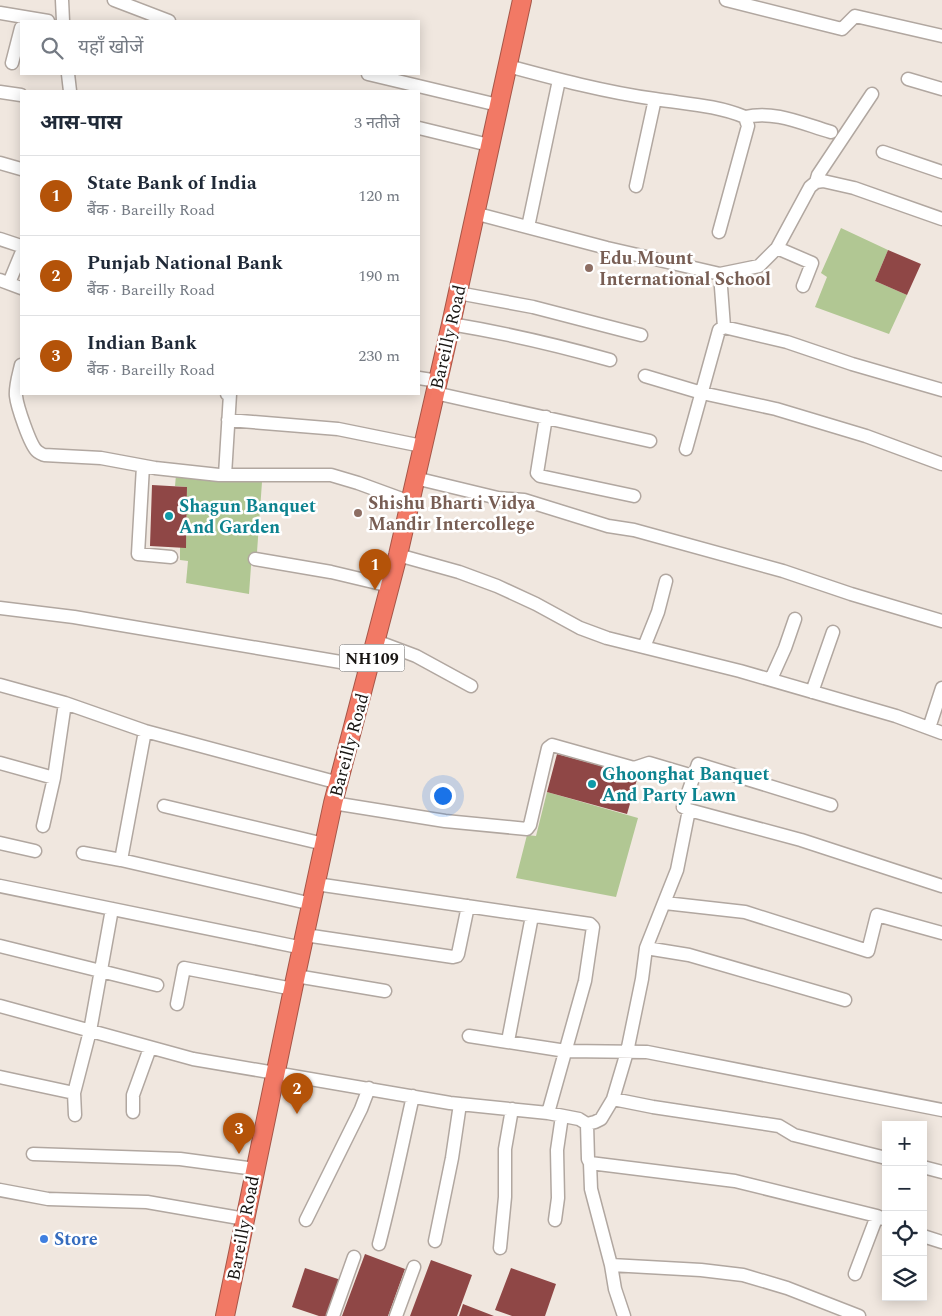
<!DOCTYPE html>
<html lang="hi">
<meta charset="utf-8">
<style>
body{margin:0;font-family:Spectral,"Noto Sans Devanagari",serif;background:#f6f6f7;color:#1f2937}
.controls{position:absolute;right:15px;bottom:15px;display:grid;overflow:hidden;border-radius:0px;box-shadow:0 2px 12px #0003}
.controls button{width:45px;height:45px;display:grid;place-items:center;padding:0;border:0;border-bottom:1px solid #e0e1e3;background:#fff;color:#1f2937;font:25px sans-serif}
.you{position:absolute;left:442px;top:795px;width:18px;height:18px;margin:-12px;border:4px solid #fff;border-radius:50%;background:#1a73e8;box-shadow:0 0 0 8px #1a73e833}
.badge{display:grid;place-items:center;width:32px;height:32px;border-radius:50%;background:#b45309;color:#fff;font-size:16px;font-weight:700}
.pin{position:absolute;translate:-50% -41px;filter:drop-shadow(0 1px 2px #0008)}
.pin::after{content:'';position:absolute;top:26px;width:18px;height:15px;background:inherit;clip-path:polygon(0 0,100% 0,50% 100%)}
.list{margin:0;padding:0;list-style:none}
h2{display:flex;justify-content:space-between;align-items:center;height:65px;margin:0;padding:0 20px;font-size:21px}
h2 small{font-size:16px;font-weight:400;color:#747a83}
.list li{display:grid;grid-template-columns:32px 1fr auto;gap:15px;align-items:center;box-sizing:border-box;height:80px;padding:0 20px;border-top:1px solid #e0e1e3}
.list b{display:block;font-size:19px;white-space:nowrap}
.list p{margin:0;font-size:16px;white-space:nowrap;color:#747a83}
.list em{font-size:16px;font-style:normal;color:#747a83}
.icon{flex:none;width:28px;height:28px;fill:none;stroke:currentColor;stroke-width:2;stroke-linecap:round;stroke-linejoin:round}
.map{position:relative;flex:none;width:942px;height:1316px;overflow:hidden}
.search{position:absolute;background:#fff;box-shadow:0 2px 12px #0003;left:20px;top:20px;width:400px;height:55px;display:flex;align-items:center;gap:12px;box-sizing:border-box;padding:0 18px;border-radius:0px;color:#747a83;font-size:19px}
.panel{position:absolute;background:#fff;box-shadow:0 2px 12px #0003;left:20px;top:90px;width:400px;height:305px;border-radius:0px}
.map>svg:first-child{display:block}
.green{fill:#b1c793}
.building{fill:#8f4746}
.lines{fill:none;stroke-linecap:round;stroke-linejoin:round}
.minor-casing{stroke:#b1a7a0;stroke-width:15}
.highway-casing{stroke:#a65648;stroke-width:20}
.minor{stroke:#fff;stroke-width:12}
.highway{stroke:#f27965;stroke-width:18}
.education-dot{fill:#8d6e63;stroke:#fff;stroke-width:2}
.culture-dot{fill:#0f9aa8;stroke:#fff;stroke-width:2}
.shop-dot{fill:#3f7fe0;stroke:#fff;stroke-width:2}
.labels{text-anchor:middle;stroke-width:5;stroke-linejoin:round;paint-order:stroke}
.shield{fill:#fff;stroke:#5d5b59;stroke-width:1}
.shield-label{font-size:16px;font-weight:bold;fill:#181512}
.education-label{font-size:18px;font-weight:bold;fill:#785e54;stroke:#fff;text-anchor:start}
.street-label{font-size:18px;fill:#181512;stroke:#fff}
.culture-label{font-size:18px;font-weight:bold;fill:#0d838f;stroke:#fff;text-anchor:start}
.shop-label{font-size:18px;font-weight:bold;fill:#366cbe;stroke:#fff;text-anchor:start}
</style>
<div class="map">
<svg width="942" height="1316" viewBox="0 0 942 1316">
<rect width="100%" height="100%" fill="#f0e7df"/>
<path class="green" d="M841 228 888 250 875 281 907 295 889 334 815 307 827 277 821 273Z
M176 475 262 482 257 552H252L249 594 186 583 188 561 180 560V547H186L187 487 175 486Z
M547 792 638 818 616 897 516 878 527 835 536 836Z"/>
<path class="building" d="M888 250 921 264 907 295 875 281Z
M152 485 187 487 186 548 150 546Z
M557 754 638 776 627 814 547 792Z
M365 1254 405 1269 388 1316H342Z
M431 1260 472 1275 457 1316H410Z
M305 1268 341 1280 329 1316H319L292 1307Z
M511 1268 556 1284 545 1316H512L495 1310Z
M463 1304 494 1316H459Z"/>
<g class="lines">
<defs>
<path id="minor" d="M62 0 63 21
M114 0 169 21
M726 0 842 29 855 16 942 36
M0 13 48 21
M12 63 21 28
M508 66C556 79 605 92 655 99 686 104 716 105 745 117L748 126 719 232
M68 74 70 91
M368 74 498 105
M908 79 942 89
M0 92 21 95
M745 117C775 110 803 124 831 132
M419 128 489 145
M883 152 942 172
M0 163 21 169
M816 182 818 175 872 94
M636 186 655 99
M474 213 607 248 720 274 759 266 777 248 810 187 816 182 823 181 854 188 942 219
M528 227 559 80
M0 239 21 246
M777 248 812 263 803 286
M720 274 724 327
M0 280 21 288
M9 283 21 254
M458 293 533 307 641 335
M451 324C505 333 557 345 610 360
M21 365C19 374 15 386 16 396 17 406 30 445 37 451 38 452 43 455 44 455L101 458 155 468 219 475H331L358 483 410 502
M645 376 702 393 776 409 866 436 942 464
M419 378 438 381
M435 393 650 441
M546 417 537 473 540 476 634 496
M228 420 338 429 422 446
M686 449 719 330 724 327 787 342 852 364 942 390
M143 466 138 554 171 557
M225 475 230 394H227
M415 478 498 498 524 500 608 526 634 530 783 571 851 594 942 621
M398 555 459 572 497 586 536 604 580 628 607 638 740 671 896 716 942 733
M255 559 331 572 390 586
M0 608 74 617 370 667
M376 641 416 656 471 686
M644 647 658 612 666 581
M771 679 785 648 795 619
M0 685 65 703 145 731 339 783
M812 692 833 632
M929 728 942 688
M0 763 54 778
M333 803 445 821 527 829 530 825 548 748 552 745 634 768 649 763 693 776
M164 806 324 844
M689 810 683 807 698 764 831 805
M43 826 54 778 65 703
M0 843 35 851
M83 853 121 860 312 904
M121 860 145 731
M316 884 590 924 593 927 585 981 548 1113
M0 886 303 948
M665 903 745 912 868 951 877 915 942 933
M305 935 453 957 457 956 458 954 468 906
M0 946 157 985
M646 948 689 955 845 1000
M296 976 385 991
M177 1004 184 968 293 989
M0 1006 193 1059 450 1103 548 1113 579 1119 587 1124 588 1159 590 1163 735 1181 877 1216 886 1220
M469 1036 566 1051 647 1052 942 1110
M508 1041 532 916
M0 1077 74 1093
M613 1099 653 1107 779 1126 794 1135 886 1158
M133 1112V1095L150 1048
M75 1115 74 1093 90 1031 112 909
M587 1124 595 1122 601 1119 613 1099 627 1052 642 979 646 948 677 870 689 810 801 840 942 886
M33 1154 180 1159 255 1169
M590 1163 591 1189 611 1265 615 1289 624 1316
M923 1167 942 1172
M0 1190 48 1199 147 1202 245 1219
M306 1220 361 1109 369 1088
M555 1220 558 1198 557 1150 562 1116
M923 1236 942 1242
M435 1241 452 1158 460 1104
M379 1244C392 1195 402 1145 413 1096
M500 1248 505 1197V1149L512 1109
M611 1265 701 1270 743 1275 787 1288 859 1316
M855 1274 877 1216
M333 1316 354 1257
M396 1316 414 1267"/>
<path id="highway" d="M225 1316 293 989 333 803 398 555 451 324 522 0"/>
</defs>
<use href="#minor" class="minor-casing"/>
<use href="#highway" class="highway-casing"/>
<use href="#minor" class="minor"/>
<use href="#highway" class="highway"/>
</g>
<g class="education-dot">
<circle cx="589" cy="268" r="5"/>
<circle cx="358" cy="513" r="5"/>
</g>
<g class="culture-dot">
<circle cx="169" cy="516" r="5"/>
<circle cx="592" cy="784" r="5"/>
</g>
<circle class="shop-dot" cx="44" cy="1239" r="5"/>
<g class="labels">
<rect class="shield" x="339.5" y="644.5" width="65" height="27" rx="4"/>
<g class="shield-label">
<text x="372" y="664">NH109</text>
</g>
<g class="education-label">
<text x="599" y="264">Edu Mount<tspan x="599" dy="21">International School</tspan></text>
<text x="368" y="509">Shishu Bharti Vidya<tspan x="368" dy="21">Mandir Intercollege</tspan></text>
</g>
<g class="street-label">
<text transform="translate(448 337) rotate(-77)" y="6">Bareilly Road</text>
<text transform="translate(349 745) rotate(-75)" y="6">Bareilly Road</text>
<text transform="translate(243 1228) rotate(-79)" y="6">Bareilly Road</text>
</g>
<g class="culture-label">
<text x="179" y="512">Shagun Banquet<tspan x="179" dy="21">And Garden</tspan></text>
<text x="602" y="780">Ghoonghat Banquet<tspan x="602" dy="21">And Party Lawn</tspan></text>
</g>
<g class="shop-label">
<text x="54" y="1245">Store</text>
</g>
</g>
</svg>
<div class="controls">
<button>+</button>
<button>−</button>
<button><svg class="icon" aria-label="locate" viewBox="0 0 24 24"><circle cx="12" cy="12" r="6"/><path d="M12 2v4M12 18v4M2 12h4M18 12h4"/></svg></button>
<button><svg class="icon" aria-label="layers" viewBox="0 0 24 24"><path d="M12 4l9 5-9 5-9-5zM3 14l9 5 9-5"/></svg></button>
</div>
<div class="you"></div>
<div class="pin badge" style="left:375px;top:590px">1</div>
<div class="pin badge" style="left:297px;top:1114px">2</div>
<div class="pin badge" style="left:239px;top:1154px">3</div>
<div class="search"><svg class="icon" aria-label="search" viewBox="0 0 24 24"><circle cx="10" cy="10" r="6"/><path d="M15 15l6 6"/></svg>यहाँ खोजें</div>
<section class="panel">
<h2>आस-पास<small>3 नतीजे</small></h2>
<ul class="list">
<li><span class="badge">1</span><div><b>State Bank of India</b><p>बैंक · Bareilly Road</p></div><em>120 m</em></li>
<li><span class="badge">2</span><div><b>Punjab National Bank</b><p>बैंक · Bareilly Road</p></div><em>190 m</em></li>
<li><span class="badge">3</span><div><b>Indian Bank</b><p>बैंक · Bareilly Road</p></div><em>230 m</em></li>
</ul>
</section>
</div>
